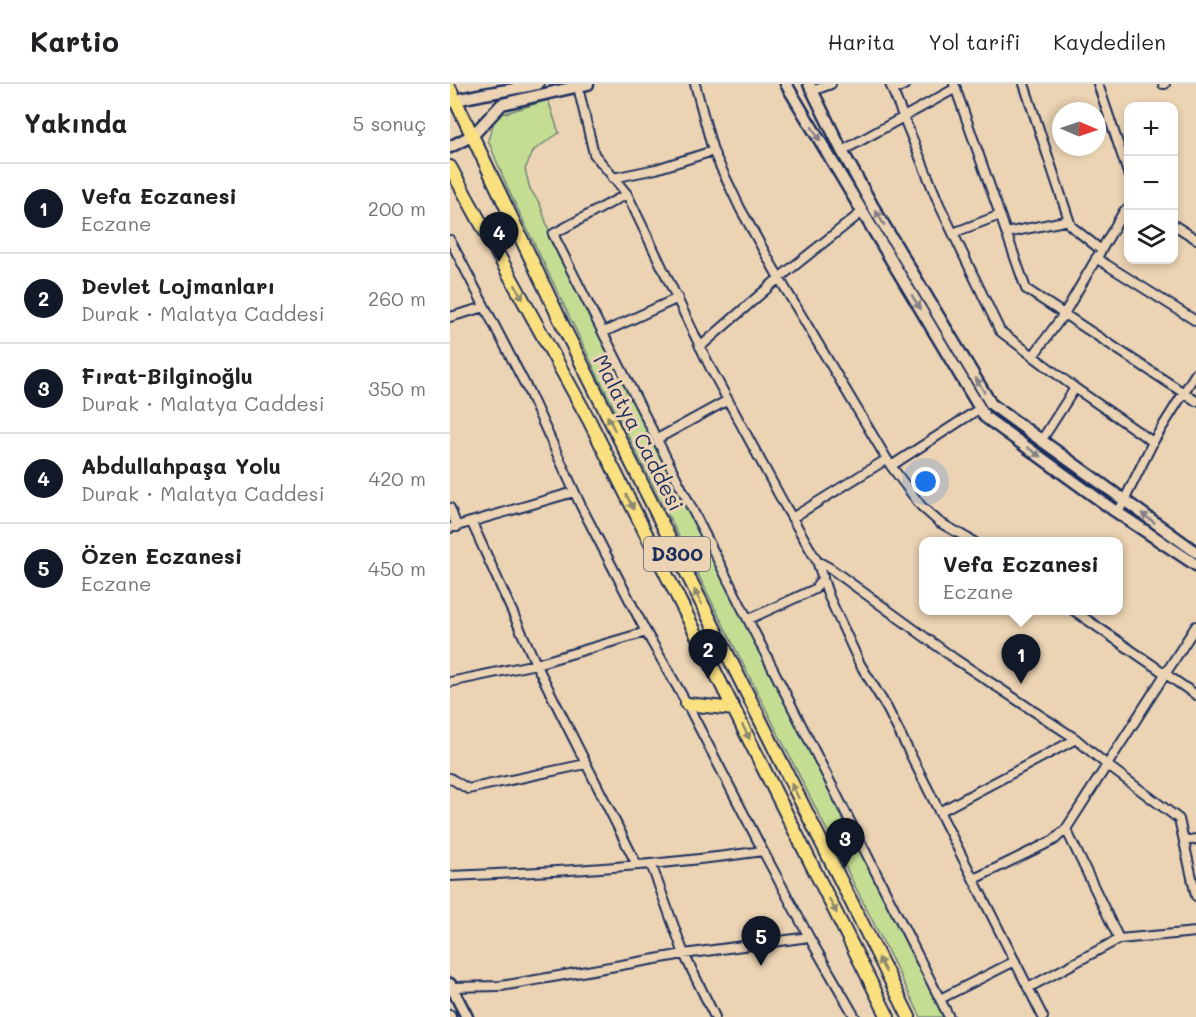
<!DOCTYPE html>
<html lang="tr">
<meta charset="utf-8">
<style>
body{margin:0;font-family:Mali,sans-serif;background:#f6f6f6;color:#202124}
.controls{position:absolute;right:18px;top:18px;display:grid;overflow:hidden;border-radius:12px;box-shadow:0 3px 9px #0003}
.controls button{width:54px;height:54px;display:grid;place-items:center;padding:0;border:0;border-bottom:2px solid #e0e0e0;background:#fff;color:#202124;font:30px sans-serif}
.compass{position:absolute;left:602px;top:18px;width:54px;height:54px;border-radius:50%;background:#fff;box-shadow:0 3px 9px #0003;rotate:92deg}
.you{position:absolute;left:476px;top:398px;width:21px;height:21px;margin:-15px;border:4px solid #fff;border-radius:50%;background:#1a73e8;box-shadow:0 0 0 9px #1a73e833}
.badge{display:grid;place-items:center;width:39px;height:39px;border-radius:50%;background:#111827;color:#fff;font-size:20px;font-weight:700}
.pin{position:absolute;translate:-50% -50px;filter:drop-shadow(0 2px 3px #0008)}
.pin::after{content:'';position:absolute;top:32px;width:21px;height:18px;background:inherit;clip-path:polygon(0 0,100% 0,50% 100%)}
.popup{position:absolute;left:469px;top:453px;width:204px;height:78px;box-sizing:border-box;display:grid;place-content:center;border-radius:12px;background:#fff;filter:drop-shadow(0 2px 4px #0005);font-size:20px;white-space:nowrap;color:#757577}
.popup b{font-size:22px;color:#202124}
.popup::after{content:'';position:absolute;left:50%;top:100%;margin-left:-12px;border:12px solid transparent;border-top-color:#fff}
.list{margin:0;padding:0;list-style:none}
h2{display:flex;justify-content:space-between;align-items:center;height:78px;margin:0;padding:0 24px;font-size:26px}
h2 small{font-size:20px;font-weight:400;color:#757577}
.list li{display:grid;grid-template-columns:39px 1fr auto;gap:18px;align-items:center;box-sizing:border-box;height:90px;padding:0 24px;border-top:2px solid #e0e0e0}
.list b{display:block;font-size:22px;white-space:nowrap}
.list p{margin:0;font-size:20px;white-space:nowrap;color:#757577}
.list em{font-size:20px;font-style:normal;color:#757577}
.icon{flex:none;width:33px;height:33px;fill:none;stroke:currentColor;stroke-width:2;stroke-linecap:round;stroke-linejoin:round}
.map{position:relative;flex:none;width:746px;height:933px;overflow:hidden}
header{display:flex;align-items:center;gap:36px;box-sizing:border-box;height:84px;padding:0 30px;background:#fff;border-bottom:2px solid #e0e0e0}
header strong{font-size:28px}
nav{display:flex;gap:33px;margin-inline-start:auto;font-size:21px}
main{display:flex}
aside{flex:1;background:#fff}
.map>svg:first-child{display:block}
.green{fill:#c4dd93;stroke:#708678;stroke-width:1.5}
.lines{fill:none;stroke-linecap:round;stroke-linejoin:round}
.minor-casing{stroke:#1b2f5e;stroke-width:12}
.secondary-casing{stroke:#1b2f5e;stroke-width:15}
.trunk-casing{stroke:#1b2f5e;stroke-width:16}
.minor{stroke:#ebd3b3;stroke-width:8}
.secondary{stroke:#ebd3b3;stroke-width:10}
.trunk{stroke:#fbe080;stroke-width:12}
.oneway{fill:#838188}
.oneway2{fill:#8b886f}
.labels{text-anchor:middle;stroke-width:6;stroke-linejoin:round;paint-order:stroke}
.shield{fill:#ebd3b3;stroke:#596078;stroke-width:1.5}
.shield-label{font-size:20px;font-weight:bold;fill:#1b2f5e}
.street-label{font-size:21px;fill:#1b2f5e;stroke:#ebd3b3}
</style>
<header>
<strong>Kartio</strong>
<nav><a>Harita</a><a>Yol tarifi</a><a>Kaydedilen</a></nav>
</header>
<main>
<aside>
<h2>Yakında<small>5 sonuç</small></h2>
<ul class="list">
<li><span class="badge">1</span><div><b>Vefa Eczanesi</b><p>Eczane</p></div><em>200 m</em></li>
<li><span class="badge">2</span><div><b>Devlet Lojmanları</b><p>Durak · Malatya Caddesi</p></div><em>260 m</em></li>
<li><span class="badge">3</span><div><b>Fırat-Bilginoğlu</b><p>Durak · Malatya Caddesi</p></div><em>350 m</em></li>
<li><span class="badge">4</span><div><b>Abdullahpaşa Yolu</b><p>Durak · Malatya Caddesi</p></div><em>420 m</em></li>
<li><span class="badge">5</span><div><b>Özen Eczanesi</b><p>Eczane</p></div><em>450 m</em></li>
</ul>
</aside>
<div class="map">
<svg width="746" height="933" viewBox="0 0 746 933">
<rect width="100%" height="100%" fill="#ebd3b3"/>
<filter id="ink" filterUnits="userSpaceOnUse"><feTurbulence type="fractalNoise" baseFrequency=".0167" numOctaves="2"/><feDisplacementMap in="SourceGraphic" scale="12" xChannelSelector="R" yChannelSelector="G"/><feConvolveMatrix kernelMatrix="1 2 1 2 8 2 1 2 1" color-interpolation-filters="sRGB"/></filter>
<g filter="url(#ink)">
<path class="green" d="M98 16 109 49 84 66 75 85 80 105 90 120 98 144 164 280 350 646 494 933H471L149 294 58 105 38 56 44 38 49 31Z"/>
<g class="lines">
<defs>
<path id="minor" d="M245 0 263 67 290 124 329 194 441 382 471 422 489 438 524 458
M440 0 489 120 550 247 625 304 703 358
M504 0 576 205 746 317
M574 0 621 142 651 166
M648 0 678 89
M713 0H715
M128 3 144 70 177 110 260 283 334 420 367 477 379 513 410 580 437 624 593 933
M362 7 381 0
M443 7 456 0
M392 67 506 4
M163 94 206 85 263 67
M177 110 103 150 499 933
M724 141 746 155
M503 149 550 131
M556 149 619 136
M0 156 78 306 131 422 196 548 237 620 313 767
M646 174 746 237
M0 233 35 223
M154 248 228 214
M250 263 329 194 412 128
M583 272 614 230 674 127 678 125
M207 355 278 316
M591 357 625 304
M441 382 529 325
M0 424 7 443
M668 429 703 358 746 289
M342 434 437 375
M22 439 86 580 187 781
M0 444 124 408
M367 477 380 484 505 575 626 655 657 681 729 735 746 812
M623 526 746 611
M299 535 365 505 373 493
M0 598 86 580 196 548
M0 694 18 705 136 680
M489 728 626 655
M734 757 746 755
M201 780 234 870 265 933
M0 792C105 788 209 782 313 767L359 853 405 933
M524 795 604 756 616 745 746 542
M669 855 746 848
M1 903 51 902 234 870 359 853
M578 904 669 855 616 745
M490 915 565 877"/>
<path id="secondary" d="M336 0 535 333 662 425 746 481
M359 0 392 67 422 121 541 320 746 468
M0 18C28 9 59 7 88 0
M0 63 23 51 52 20 138 0
M0 900 17 933
M0 932V933"/>
<path id="trunk" d="M0 5 115 246 459 933
M0 83 139 336 438 933
M237 620 284 625"/>
</defs>
<use href="#minor" class="minor-casing"/>
<use href="#secondary" class="secondary-casing"/>
<use href="#trunk" class="trunk-casing"/>
<use href="#minor" class="minor"/>
<use href="#secondary" class="secondary"/>
<use href="#trunk" class="trunk"/>
</g>
<defs><path id="oneway-solid" d="M-6-.8H1V-3.2L6.5 0L1 3.2V.8H-6Z" transform="scale(1.5)"/></defs>
<g class="oneway">
<use href="#oneway-solid" transform="translate(366 50) rotate(60)"/>
<use href="#oneway-solid" transform="translate(430 134) rotate(-121)"/>
<use href="#oneway-solid" transform="translate(466 218) rotate(59)"/>
<use href="#oneway-solid" transform="translate(530 301) rotate(-121)"/>
<use href="#oneway-solid" transform="translate(584 368) rotate(35)"/>
<use href="#oneway-solid" transform="translate(698 434) rotate(-144)"/>
</g>
<g class="oneway2">
<use href="#oneway-solid" transform="translate(69 208) rotate(61)"/>
<use href="#oneway-solid" transform="translate(161 339) rotate(-117)"/>
<use href="#oneway-solid" transform="translate(180 418) rotate(63)"/>
<use href="#oneway-solid" transform="translate(248 513) rotate(-117)"/>
<use href="#oneway-solid" transform="translate(296 648) rotate(63)"/>
<use href="#oneway-solid" transform="translate(345 707) rotate(-117)"/>
<use href="#oneway-solid" transform="translate(383 822) rotate(63)"/>
<use href="#oneway-solid" transform="translate(432 881) rotate(-117)"/>
</g>
</g>
<g class="labels">
<rect class="shield" x="194" y="453" width="66" height="34" rx="4.5"/>
<g class="shield-label">
<text x="227" y="477">D300</text>
</g>
<g class="street-label">
<text transform="translate(188 349) rotate(63)" y="7">Malatya Caddesi</text>
</g>
</g>
</svg>
<div class="controls">
<button>+</button>
<button>−</button>
<button><svg class="icon" aria-label="layers" viewBox="0 0 24 24"><path d="M12 4l9 5-9 5-9-5zM3 14l9 5 9-5"/></svg></button>
</div>
<svg class="compass" viewBox="-18 -18 36 36"><path d="M0-13l5 13h-10z" fill="#e53935"/><path d="M0 13l5-13h-10z" fill="#757577"/></svg>
<div class="you"></div>
<div class="pin badge" style="left:571px;top:600px">1</div>
<div class="popup"><b>Vefa Eczanesi</b>Eczane</div>
<div class="pin badge" style="left:258px;top:595px">2</div>
<div class="pin badge" style="left:395px;top:784px">3</div>
<div class="pin badge" style="left:49px;top:178px">4</div>
<div class="pin badge" style="left:311px;top:882px">5</div>
</div>
</main>
